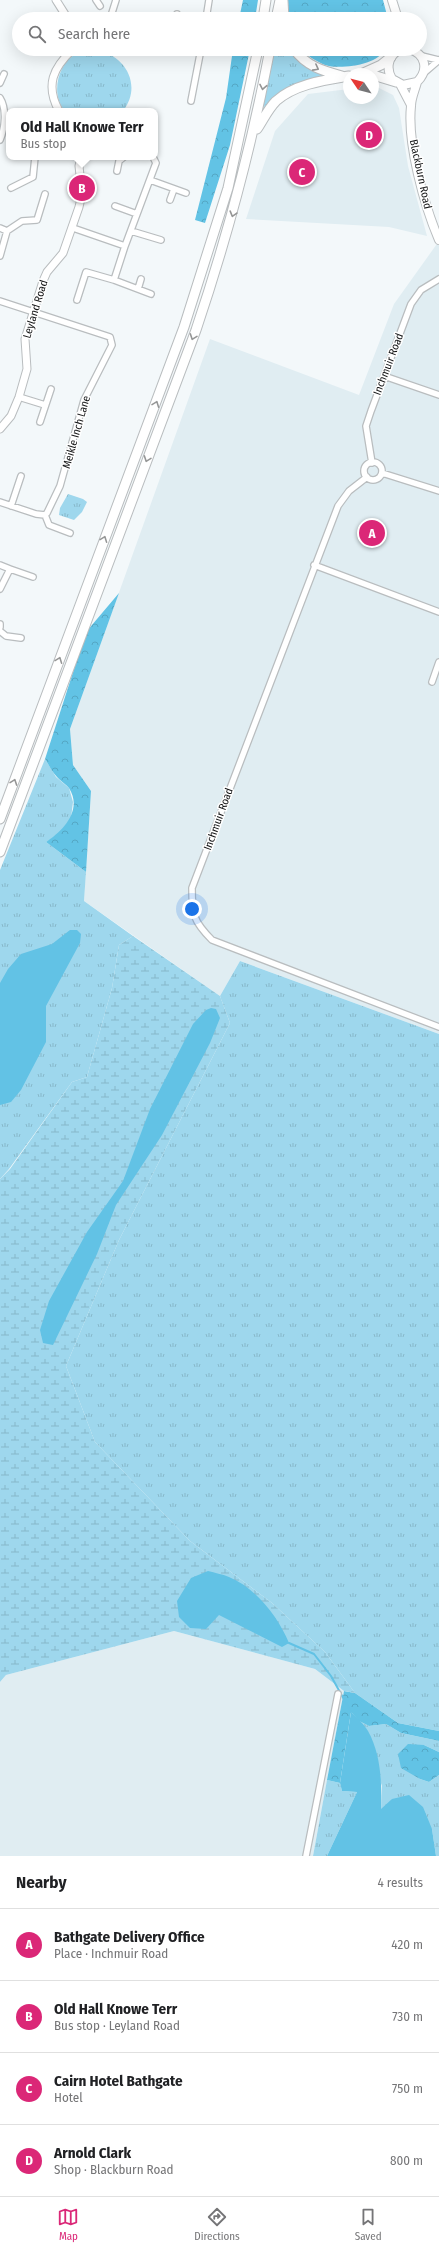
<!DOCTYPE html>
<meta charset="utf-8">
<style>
body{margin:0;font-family:"Fira Sans Condensed",sans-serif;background:#f2f2f2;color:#202124}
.compass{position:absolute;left:343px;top:68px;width:36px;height:36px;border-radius:50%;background:#fff;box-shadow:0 4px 16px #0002;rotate:305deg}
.you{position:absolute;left:192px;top:909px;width:14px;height:14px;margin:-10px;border:3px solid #fff;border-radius:50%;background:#1a73e8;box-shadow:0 0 0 6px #1a73e833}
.badge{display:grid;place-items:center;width:26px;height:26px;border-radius:50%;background:#db2777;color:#fff;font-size:13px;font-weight:700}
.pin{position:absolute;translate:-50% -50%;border:2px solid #fff;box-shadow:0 1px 4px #0006}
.popup{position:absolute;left:6px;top:108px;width:152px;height:52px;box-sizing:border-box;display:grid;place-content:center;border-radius:8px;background:#fff;filter:drop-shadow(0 1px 3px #0005);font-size:13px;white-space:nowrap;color:#757577}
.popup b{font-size:15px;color:#202124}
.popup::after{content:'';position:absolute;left:50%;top:100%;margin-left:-8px;border:8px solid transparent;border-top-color:#fff}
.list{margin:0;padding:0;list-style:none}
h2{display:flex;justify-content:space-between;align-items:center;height:52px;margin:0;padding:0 16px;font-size:17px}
h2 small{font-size:13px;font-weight:400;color:#757577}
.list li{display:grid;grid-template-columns:26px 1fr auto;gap:12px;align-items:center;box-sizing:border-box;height:72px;padding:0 16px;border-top:1px solid #e0e0e0}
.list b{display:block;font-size:15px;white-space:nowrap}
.list p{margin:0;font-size:13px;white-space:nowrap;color:#757577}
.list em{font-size:13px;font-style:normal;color:#757577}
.icon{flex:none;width:22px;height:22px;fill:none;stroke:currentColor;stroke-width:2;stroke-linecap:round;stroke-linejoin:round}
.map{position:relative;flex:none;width:439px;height:1856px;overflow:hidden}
.search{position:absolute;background:#fff;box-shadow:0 4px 16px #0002;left:12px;right:12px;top:12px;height:44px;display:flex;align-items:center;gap:10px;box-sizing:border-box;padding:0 14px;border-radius:22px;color:#757577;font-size:15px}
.sheet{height:340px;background:#fff}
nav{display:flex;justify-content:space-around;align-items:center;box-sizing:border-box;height:56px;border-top:1px solid #e0e0e0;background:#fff;font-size:11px;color:#757577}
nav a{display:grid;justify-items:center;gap:2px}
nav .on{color:#db2777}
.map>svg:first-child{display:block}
.built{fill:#e0edf2}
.grass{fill:url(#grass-tufts)}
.forest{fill:url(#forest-crowns)}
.wetland{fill:url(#wetland-marsh)}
.water{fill:#62c2e5}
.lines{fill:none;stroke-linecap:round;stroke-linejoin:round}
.stream{stroke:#62c2e5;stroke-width:2}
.minor-casing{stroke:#b9bdbf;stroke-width:8}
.tertiary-casing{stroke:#b9bdbf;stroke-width:9}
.secondary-casing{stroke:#b9bdbf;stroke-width:10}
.primary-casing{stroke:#b9bdbf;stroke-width:11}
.minor{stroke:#fff;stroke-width:5.5}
.tertiary{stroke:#fff;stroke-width:7}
.secondary{stroke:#fff;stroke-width:8}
.primary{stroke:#fff;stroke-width:9}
.oneway{stroke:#959696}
.labels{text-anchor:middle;stroke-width:3;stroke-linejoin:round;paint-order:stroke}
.street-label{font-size:11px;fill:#141516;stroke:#fff}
</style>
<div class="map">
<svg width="439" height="1856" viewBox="0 0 439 1856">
<defs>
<pattern id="grass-tufts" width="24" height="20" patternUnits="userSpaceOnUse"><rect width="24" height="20" fill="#9ed7ed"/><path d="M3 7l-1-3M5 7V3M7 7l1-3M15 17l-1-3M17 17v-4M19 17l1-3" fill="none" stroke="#87b8ca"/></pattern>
<pattern id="forest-crowns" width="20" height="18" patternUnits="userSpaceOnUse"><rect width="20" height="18" fill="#62c3e5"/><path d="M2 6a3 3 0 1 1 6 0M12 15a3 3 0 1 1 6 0" fill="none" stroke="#54a7c4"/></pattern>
<pattern id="wetland-marsh" width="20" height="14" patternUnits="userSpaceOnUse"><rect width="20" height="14" fill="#9ed7ed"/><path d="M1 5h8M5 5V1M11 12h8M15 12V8" fill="none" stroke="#87b8ca"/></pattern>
</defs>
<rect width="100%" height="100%" fill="#f3f8fa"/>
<path class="built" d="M373 85 393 95 399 108 408 166 427 236 389 227 246 219 275 131 308 94 349 89V98H373Z
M439 241V1034L240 961 220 996 84 901 91 791 73 765 70 729 210 339 359 395 394 304Z
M174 1631 315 1669 344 1691 313 1856H0V1682L6 1675Z"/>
<path class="grass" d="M274 49H289L306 67 327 78 279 95 263 108Z
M95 50C125 54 143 85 123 111H65C50 95 58 63 76 54 82 51 89 51 95 50Z
M68 494 83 499 87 502 82 512 74 520 59 515 60 508Z
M45 759 56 777 69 788 73 802 71 818 59 834 46 842 86 872 84 901 133 936 119 945 112 988 87 1077 72 1082 9 1169 0 1179V870Z
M240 961 439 1034V1731L398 1723 355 1693 325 1652 272 1603 190 1541 95 1442 66 1366 119 1240 230 1023 220 996Z
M359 1721 369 1726 386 1724 401 1733 439 1741V1752L424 1745 412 1773 420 1779 429 1782 439 1775V1856H436L432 1829 381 1810 382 1786Z
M327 1780 340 1783 342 1791 357 1792 327 1856H313Z"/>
<path class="forest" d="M243 0H258L255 19H239Z
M288 0H383L388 19H289Z
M233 49H250L230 145 205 223 195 220 226 98Z
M301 49H385C379 65 339 70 325 65 316 61 307 56 301 49Z
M119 593 70 729 73 765 91 791 86 872 46 842C63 831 83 810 69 788 66 784 60 781 57 777 52 772 49 765 45 759L86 632Z
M344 1691 355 1693 398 1723 439 1731V1741L401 1733 386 1724 369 1726 359 1721 351 1712 340 1783 327 1780Z
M408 1744 424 1745 439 1752V1775L429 1782 420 1779 401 1768 398 1754Z"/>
<path class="wetland" d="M133 936 220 996 230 1023 119 1240 66 1366 95 1442 190 1541 272 1603 325 1652 355 1693 344 1691 315 1669 174 1631 6 1675 0 1682V1179L10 1169 72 1082 87 1077 112 988 119 945Z"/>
<path class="water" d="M70 930H77L81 934 80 943 46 1006V1042L21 1090 11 1102 0 1105V983L8 969 21 954 52 944Z
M211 1008 216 1009 220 1018 210 1043 162 1135 116 1205 97 1254 53 1345 43 1343 40 1330 49 1301 87 1232 123 1181 150 1109 193 1024 206 1010Z
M208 1571C215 1573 222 1574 229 1577 256 1588 278 1617 289 1643L282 1647 219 1615 206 1629 190 1628 179 1617 177 1601 191 1578Z
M351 1712C357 1718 364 1724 368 1731 381 1754 382 1784 381 1809L392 1799 409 1795 423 1807 432 1829 436 1856H327L357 1792 342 1791 340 1783Z"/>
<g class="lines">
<path class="stream" d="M289 1643 314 1654 331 1676 351 1712"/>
<defs>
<path id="minor" d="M96 0 100 6
M110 19 116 0
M177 19V14
M206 19 209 0
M422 56 439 60
M424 73 439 60
M0 83 4 74
M0 98C7 109 5 128 0 140
M191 101 201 49
M117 171 119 161 124 157
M150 180 186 193
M11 188 33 177 35 157
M170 200 174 189
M115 206 137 214
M0 228 7 231
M73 228 125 246 114 280 86 272 77 300
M131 231 161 240
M125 246 156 163 153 157
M0 256 7 231 22 221 37 220 45 194
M114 280 151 294
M138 289 141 279
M0 301 107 336 110 337 112 345 84 400 60 486 47 513 45 515 36 514 0 502
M384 376 439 395
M19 397 45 405
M40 422 51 389
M364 471a9 9 0 1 1 18 0a9 9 0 1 1-18 0Z
M372 463 366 426 371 411 411 304 421 290 439 279
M382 473 439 491
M367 477 349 491 338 506 192 888C192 914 193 921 212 940L439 1027
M11 506 21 476
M45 515 49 525 70 533
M0 565 10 569 0 589
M314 565 439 612
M10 569 33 577
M0 624V627
M0 631 6 636 21 638
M432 682 439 662
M306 1856 338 1694"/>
<path id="tertiary" d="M56 0 68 19
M59 111C45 85 53 68 73 49
M0 429 11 416 19 397 27 369 25 339 43 281 47 272 63 253 79 207 82 194 79 166 81 157"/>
<path id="secondary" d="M392 0 398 19
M403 49C389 52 385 67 392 79L403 85 417 82C429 70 426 54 409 49
M417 82C415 90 411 98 411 106 407 143 424 205 439 240
M400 84 411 105"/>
<path id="primary" d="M283 1 284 19
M263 19 266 0
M276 19 280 0
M294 49C306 66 323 71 342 76
M361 74 381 65 391 57
M373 75 396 82
M257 129C263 120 268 109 276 101 295 84 325 80 349 76
M0 819 184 327 228 188 258 49
M0 852 196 330C227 238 252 145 270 49"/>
</defs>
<use href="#minor" class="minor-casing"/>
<use href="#tertiary" class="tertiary-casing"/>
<use href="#secondary" class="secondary-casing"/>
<use href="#primary" class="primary-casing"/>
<use href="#minor" class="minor"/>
<use href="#tertiary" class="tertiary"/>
<use href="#secondary" class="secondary"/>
<use href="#primary" class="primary"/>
</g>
<defs><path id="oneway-chevron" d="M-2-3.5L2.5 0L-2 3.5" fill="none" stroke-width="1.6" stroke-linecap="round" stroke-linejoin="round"/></defs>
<g class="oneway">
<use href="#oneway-chevron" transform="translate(316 68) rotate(28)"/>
<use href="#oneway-chevron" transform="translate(263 87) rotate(101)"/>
<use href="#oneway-chevron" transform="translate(233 214) rotate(106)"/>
<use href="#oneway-chevron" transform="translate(193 337) rotate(110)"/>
<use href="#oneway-chevron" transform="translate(156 404) rotate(-69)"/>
<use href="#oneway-chevron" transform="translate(147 459) rotate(110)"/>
<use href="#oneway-chevron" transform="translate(104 539) rotate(-69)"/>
<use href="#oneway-chevron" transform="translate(59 660) rotate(-69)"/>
<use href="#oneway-chevron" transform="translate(14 782) rotate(-70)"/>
</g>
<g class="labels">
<g class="street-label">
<text transform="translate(421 174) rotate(78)" y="4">Blackburn Road</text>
<text transform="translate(35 309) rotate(-73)" y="4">Leyland Road</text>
<text transform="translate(388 364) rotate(-69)" y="4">Inchmuir Road</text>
<text transform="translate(76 432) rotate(-74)" y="4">Meikle Inch Lane</text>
<text transform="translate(218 819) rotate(-70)" y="4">Inchmuir Road</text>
</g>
</g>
</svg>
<svg class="compass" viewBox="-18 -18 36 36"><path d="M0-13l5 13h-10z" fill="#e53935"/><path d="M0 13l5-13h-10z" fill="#757577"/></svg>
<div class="you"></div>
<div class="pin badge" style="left:372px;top:533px">A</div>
<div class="pin badge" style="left:82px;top:188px">B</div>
<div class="popup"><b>Old Hall Knowe Terr</b>Bus stop</div>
<div class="pin badge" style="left:302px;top:172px">C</div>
<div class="pin badge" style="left:369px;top:135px">D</div>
<div class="search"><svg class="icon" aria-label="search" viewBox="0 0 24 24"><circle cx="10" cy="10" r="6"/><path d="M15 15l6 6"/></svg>Search here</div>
</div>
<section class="sheet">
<h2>Nearby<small>4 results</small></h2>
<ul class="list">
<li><span class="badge">A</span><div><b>Bathgate Delivery Office</b><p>Place · Inchmuir Road</p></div><em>420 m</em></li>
<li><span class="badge">B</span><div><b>Old Hall Knowe Terr</b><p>Bus stop · Leyland Road</p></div><em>730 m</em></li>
<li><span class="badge">C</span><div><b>Cairn Hotel Bathgate</b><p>Hotel</p></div><em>750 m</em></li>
<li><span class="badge">D</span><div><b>Arnold Clark</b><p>Shop · Blackburn Road</p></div><em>800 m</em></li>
</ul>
</section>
<nav>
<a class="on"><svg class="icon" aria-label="map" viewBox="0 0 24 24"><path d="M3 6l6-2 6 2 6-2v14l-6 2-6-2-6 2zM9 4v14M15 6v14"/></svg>Map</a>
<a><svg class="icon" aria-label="directions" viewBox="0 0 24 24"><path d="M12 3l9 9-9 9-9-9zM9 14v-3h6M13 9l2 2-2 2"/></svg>Directions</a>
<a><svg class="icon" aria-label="saved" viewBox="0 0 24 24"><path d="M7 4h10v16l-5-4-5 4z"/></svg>Saved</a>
</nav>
